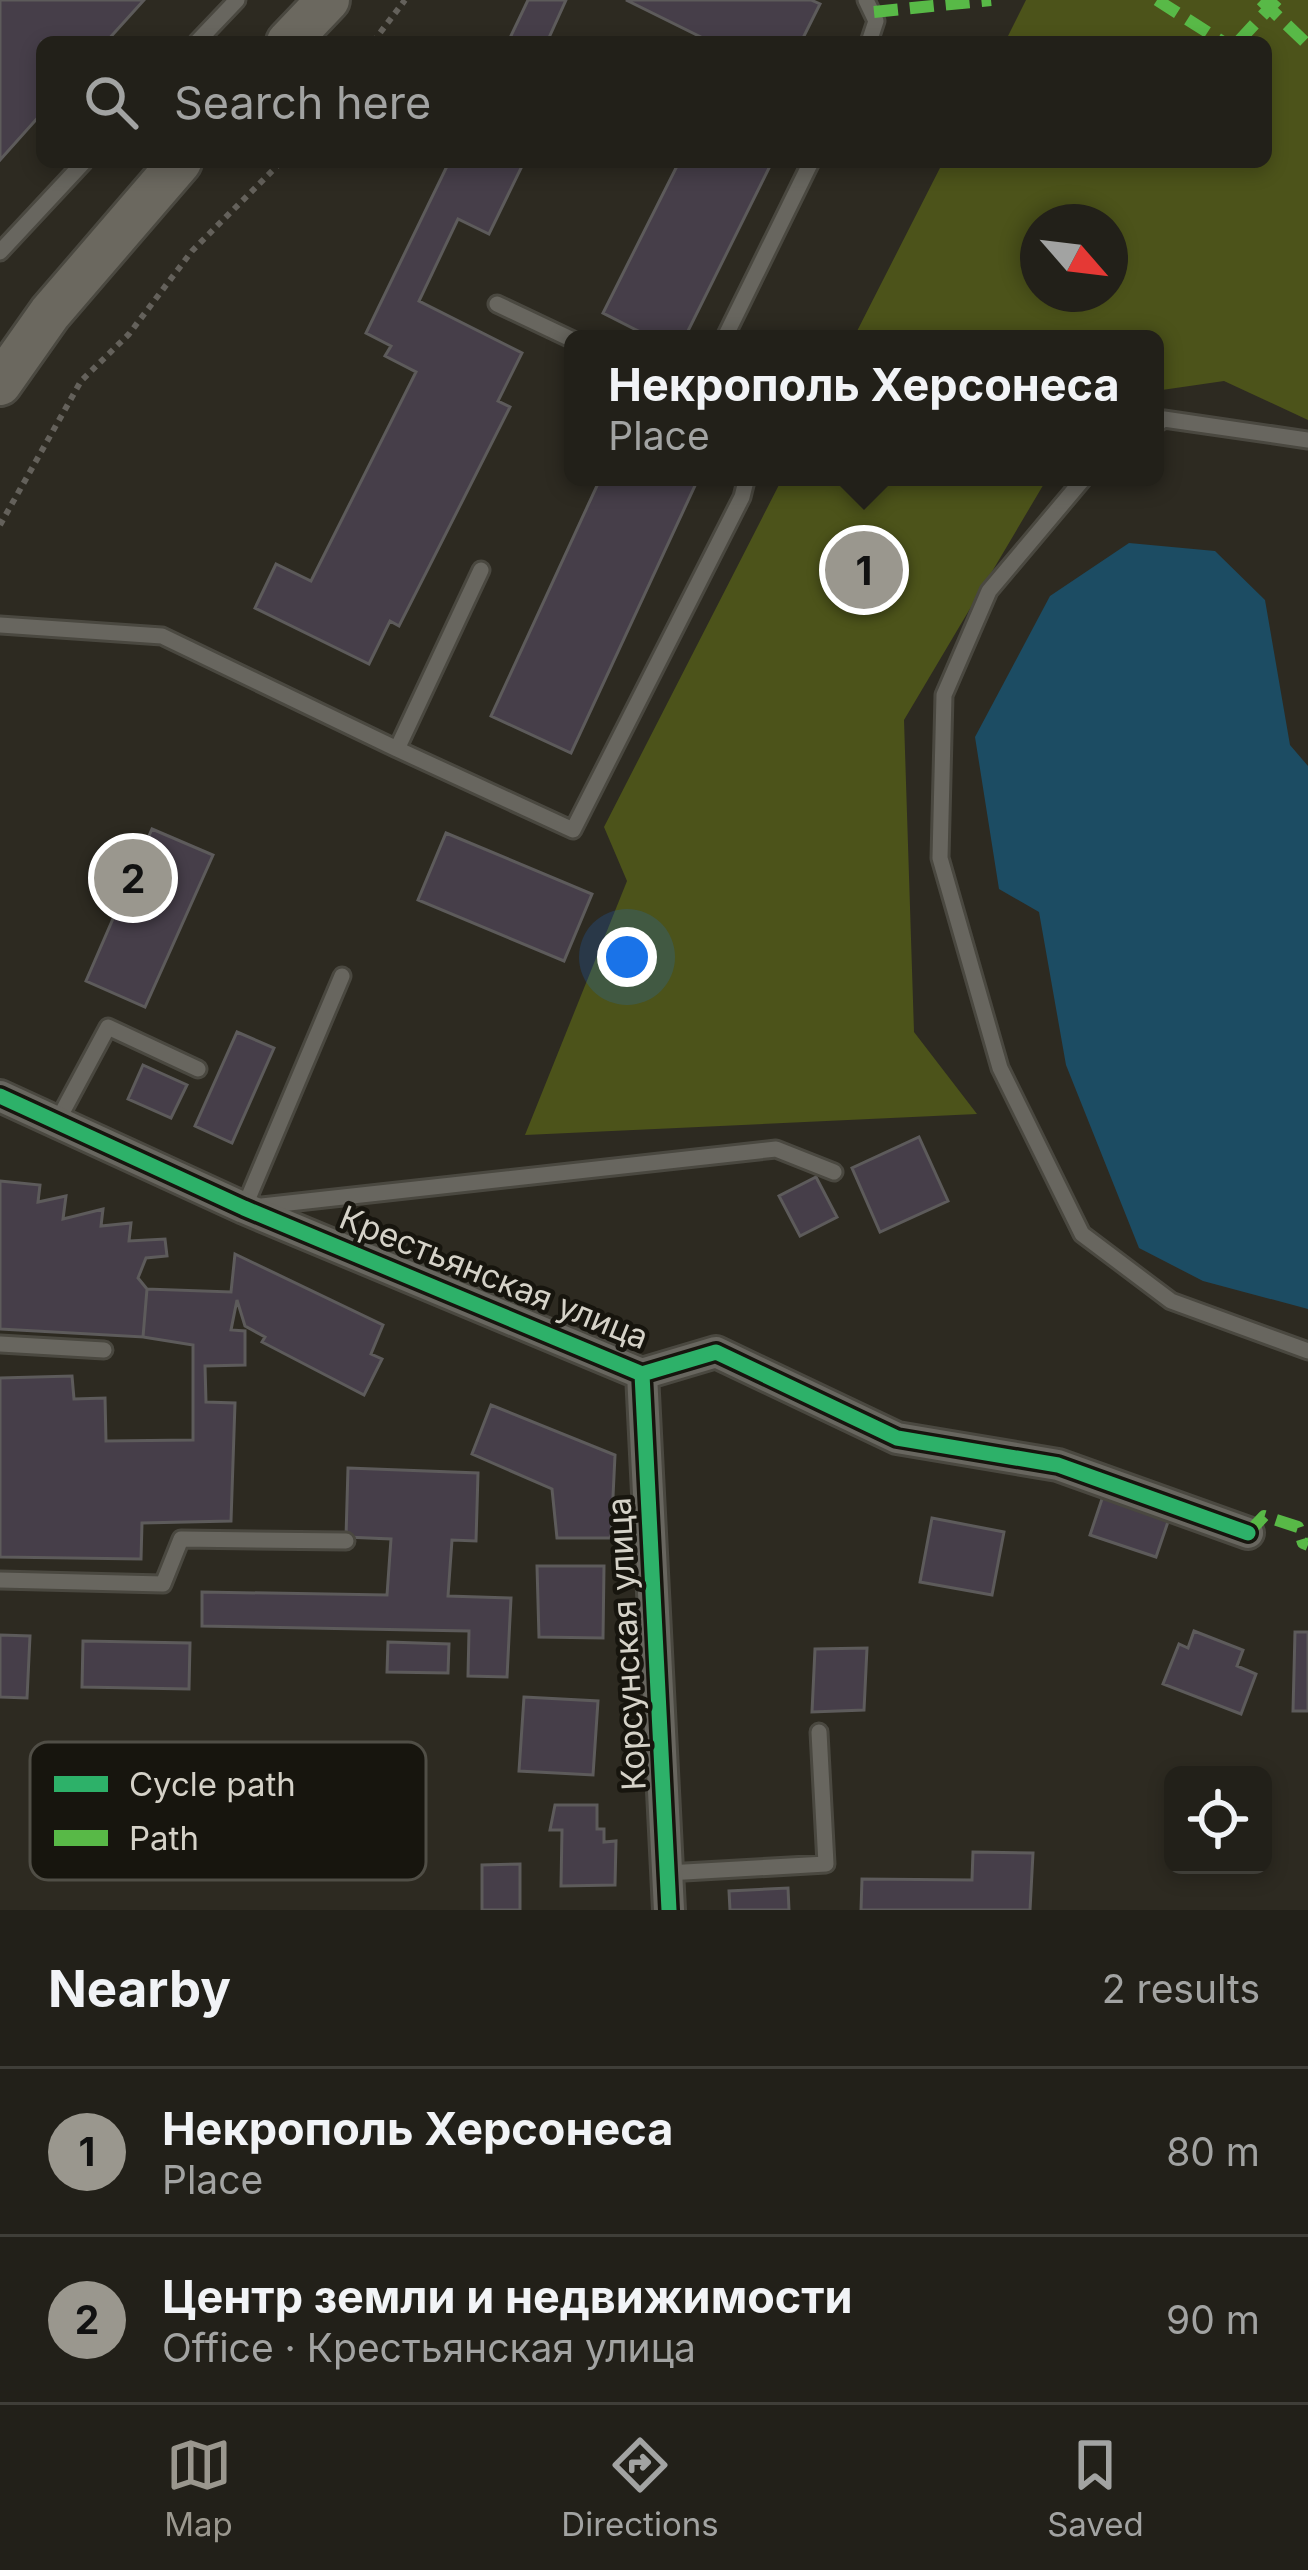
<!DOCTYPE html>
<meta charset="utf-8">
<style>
body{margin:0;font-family:Inter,sans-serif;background:#2e2d26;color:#f1f3f6}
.controls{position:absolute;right:36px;bottom:36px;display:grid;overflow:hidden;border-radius:18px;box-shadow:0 6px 18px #0003}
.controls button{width:108px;height:108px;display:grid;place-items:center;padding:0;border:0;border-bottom:3px solid #3f3e38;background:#222019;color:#f1f3f6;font:60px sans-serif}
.compass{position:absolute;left:1020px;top:204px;width:108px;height:108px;border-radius:50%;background:#222019;box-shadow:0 6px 18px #0003;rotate:118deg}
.you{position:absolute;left:627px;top:957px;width:42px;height:42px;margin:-30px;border:9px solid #fff;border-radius:50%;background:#1a73e8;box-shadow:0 0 0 18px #1a73e833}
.badge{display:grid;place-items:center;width:78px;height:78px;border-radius:50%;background:#9a978e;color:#111;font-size:39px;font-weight:700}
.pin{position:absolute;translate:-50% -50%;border:6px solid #fff;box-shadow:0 3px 12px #0006}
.popup{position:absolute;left:564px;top:330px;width:600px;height:156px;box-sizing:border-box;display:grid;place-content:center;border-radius:18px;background:#222019;filter:drop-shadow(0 3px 9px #0005);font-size:39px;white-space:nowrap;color:#a2a3a2}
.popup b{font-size:45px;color:#f1f3f6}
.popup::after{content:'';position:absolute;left:50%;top:100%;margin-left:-24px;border:24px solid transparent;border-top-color:#222019}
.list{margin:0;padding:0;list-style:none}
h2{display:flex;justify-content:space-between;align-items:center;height:156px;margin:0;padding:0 48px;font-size:51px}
h2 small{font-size:39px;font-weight:400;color:#a2a3a2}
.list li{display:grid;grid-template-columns:78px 1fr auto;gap:36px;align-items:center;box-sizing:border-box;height:168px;padding:0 48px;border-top:3px solid #3f3e38}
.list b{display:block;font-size:45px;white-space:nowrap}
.list p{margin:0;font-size:39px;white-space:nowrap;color:#a2a3a2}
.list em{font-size:39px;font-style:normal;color:#a2a3a2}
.icon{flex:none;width:66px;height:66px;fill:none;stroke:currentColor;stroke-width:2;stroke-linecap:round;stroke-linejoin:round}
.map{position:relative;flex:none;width:1308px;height:1910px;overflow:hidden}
.search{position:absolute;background:#222019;box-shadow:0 6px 18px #0003;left:36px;right:36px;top:36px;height:132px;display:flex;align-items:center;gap:30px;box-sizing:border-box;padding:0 42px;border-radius:18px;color:#a2a3a2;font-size:45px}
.sheet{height:492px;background:#222019}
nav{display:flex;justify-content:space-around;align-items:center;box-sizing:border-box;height:168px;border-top:3px solid #3f3e38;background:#222019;font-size:33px;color:#a2a3a2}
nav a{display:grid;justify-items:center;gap:6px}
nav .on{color:#9a978e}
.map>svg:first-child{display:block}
.green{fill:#4c531a;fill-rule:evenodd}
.water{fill:#1c4c63}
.building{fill:#463e49;stroke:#5d5b5b;stroke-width:3}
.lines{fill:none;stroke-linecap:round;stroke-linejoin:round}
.service-casing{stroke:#4a4840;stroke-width:21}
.minor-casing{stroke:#4a4840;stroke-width:36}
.secondary-casing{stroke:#4a4840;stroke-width:48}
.path{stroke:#64615b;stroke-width:6;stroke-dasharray:6 6;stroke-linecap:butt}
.service{stroke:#68665f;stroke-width:15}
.minor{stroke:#68665f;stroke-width:30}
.secondary{stroke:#6b685f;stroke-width:42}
.quiet{stroke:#58b947;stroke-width:12;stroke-dasharray:24 12;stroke-linecap:butt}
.cycleway-casing{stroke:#17150e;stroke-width:22}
.cycleway{stroke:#2db169;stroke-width:15}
.labels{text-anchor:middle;stroke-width:9;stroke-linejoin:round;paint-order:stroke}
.street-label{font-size:33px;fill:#d5d2c8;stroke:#17150e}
.key{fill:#17150e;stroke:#504e46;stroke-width:3}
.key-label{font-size:33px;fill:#d5d2c8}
</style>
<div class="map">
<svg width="1308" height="1910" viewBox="0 0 1308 1910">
<rect width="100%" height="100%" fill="#2d2a21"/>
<path class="green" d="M1026 0H1308V420L1224 381 1155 391V339H853L943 162H1266V42H1005ZM1110 222V294H1038V222Z
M783 477H1048L904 720 914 1032 977 1114 525 1135 627 881 604 827Z"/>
<path class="water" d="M1129 543 1215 551 1265 600 1290 745 1308 766V1309L1203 1281 1139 1248 1066 1065 1039 912 999 889 975 737 1050 596Z"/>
<path class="building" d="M0 0H144L106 42H42V113L0 160Z
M528 0H566L547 42H508Z
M626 0H811L820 4 801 42H711Z
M449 162H524L489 234 458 219 419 301 522 353 498 401 510 407 399 626 390 621 369 664 255 608 276 564 311 581 416 372 385 356 391 346 366 333Z
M679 162H772L684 339H654L603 313Z
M601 477H699L571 753 491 716Z
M152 829 213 855 145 1007 86 981Z
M446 833 592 894 564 961 418 900Z
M237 1032 274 1048 232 1143 195 1126Z
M143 1065 187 1085 171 1118 128 1099Z
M919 1137 948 1201 880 1232 852 1168Z
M816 1177 837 1217 800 1236 779 1196Z
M0 1181 40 1185 38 1202 66 1196 63 1219 103 1209 101 1226 131 1223 129 1241 165 1239 167 1256 146 1258 138 1278 147 1289 143 1337 0 1329Z
M235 1254 383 1325 371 1354 382 1359 364 1395 262 1342 265 1337 245 1326 237 1300 231 1330 245 1331V1365L205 1366 206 1402 235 1403 231 1521 142 1523 141 1559 0 1557V1378L72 1376 74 1399 105 1398 106 1441 193 1440V1345L143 1337 147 1289 231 1292Z
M491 1405 615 1455 611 1538H557L552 1489 472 1454Z
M348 1468 478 1473 476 1541 452 1540 448 1596 511 1598 507 1677 468 1676 469 1631 202 1626V1592L387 1595 391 1539 346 1537Z
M1105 1490 1171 1513 1156 1557 1090 1535Z
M932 1518 1004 1532 992 1595 920 1582Z
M537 1566H604L603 1638 539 1637Z
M1194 1631 1243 1650 1237 1666 1256 1674 1241 1714 1163 1684 1179 1644 1188 1648Z
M1295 1632H1308V1711H1293Z
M0 1635 30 1636 27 1698 0 1697Z
M83 1641 190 1643 189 1689 82 1687Z
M388 1642 449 1644 448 1673 387 1672Z
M867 1648 864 1710 812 1712 815 1649Z
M524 1697 598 1701 593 1775 519 1771Z
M555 1805H597V1829H604V1842L616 1841 615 1885 561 1886 562 1830H550Z
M973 1852 1033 1853 1030 1910H861L862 1879 972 1880Z
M520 1864V1910H482V1865Z
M788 1888 789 1910H730L729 1891Z"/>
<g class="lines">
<defs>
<path id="service" d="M866 0 876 21 869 42
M197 42 237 0
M0 252 84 162
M497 304 573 340
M724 339 811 162
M1155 425 1164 419 1308 440
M1085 477 989 591 944 695 940 858 1000 1068 1082 1234 1171 1301 1308 1351
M0 625 162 636 397 749 481 570
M397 749 573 830 742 497 747 477
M342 976 244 1208 776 1149 834 1172
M57 1122 108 1027 198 1069
M0 1344 104 1350
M0 1580 163 1584 181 1539 346 1541
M667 1873 826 1864 819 1732"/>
<path id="minor" d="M0 1096 244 1208 642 1374 716 1352 897 1438 1058 1465 1248 1533
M642 1374 669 1910"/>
<path id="secondary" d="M288 42 328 0
M0 384 50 313 180 162"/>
</defs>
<use href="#service" class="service-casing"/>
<use href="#minor" class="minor-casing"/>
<use href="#secondary" class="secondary-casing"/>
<path class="path" d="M373 42 405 0
M0 525 81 381 129 334 192 251 281 162"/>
<use href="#service" class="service"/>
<use href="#minor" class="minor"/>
<use href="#secondary" class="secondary"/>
<path class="quiet" d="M1157 0 1223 42
M1261 0 1308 45
M874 12 991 0
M1238 42 1277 0
M1248 1533 1264 1516 1298 1527 1303 1543 1308 1545"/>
<defs>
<path id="cycleway" d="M0 1096 244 1208 642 1374 716 1352 897 1438 1058 1465 1248 1533
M642 1374 669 1910"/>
</defs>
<use href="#cycleway" class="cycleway-casing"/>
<use href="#cycleway" class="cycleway"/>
</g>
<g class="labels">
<g class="street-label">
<text transform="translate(494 1277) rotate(22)" y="12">Крестьянская улица</text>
<text transform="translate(626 1644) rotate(-93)" y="12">Корсунская улица</text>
</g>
</g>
<rect x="30" y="1742" width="396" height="138" rx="18" class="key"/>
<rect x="54" y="1776" width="54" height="16" fill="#2db169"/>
<rect x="54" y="1830" width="54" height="16" fill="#58b947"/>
<g class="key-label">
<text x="129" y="1796">Cycle path</text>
<text x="129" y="1850">Path</text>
</g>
</svg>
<div class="controls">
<button><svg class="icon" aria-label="locate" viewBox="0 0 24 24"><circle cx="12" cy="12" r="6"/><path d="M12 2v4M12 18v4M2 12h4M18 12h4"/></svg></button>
</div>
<svg class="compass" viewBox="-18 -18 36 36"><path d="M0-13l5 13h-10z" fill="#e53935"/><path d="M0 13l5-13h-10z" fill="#a2a3a2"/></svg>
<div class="you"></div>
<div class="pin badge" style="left:864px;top:570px">1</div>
<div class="popup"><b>Некрополь Херсонеса</b>Place</div>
<div class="pin badge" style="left:133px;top:878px">2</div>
<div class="search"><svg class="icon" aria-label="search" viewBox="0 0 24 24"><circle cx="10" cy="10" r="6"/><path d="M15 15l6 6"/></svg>Search here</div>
</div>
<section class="sheet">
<h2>Nearby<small>2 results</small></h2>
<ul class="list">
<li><span class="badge">1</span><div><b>Некрополь Херсонеса</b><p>Place</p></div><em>80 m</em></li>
<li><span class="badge">2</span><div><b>Центр земли и недвижимости</b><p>Office · Крестьянская улица</p></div><em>90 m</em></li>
</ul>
</section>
<nav>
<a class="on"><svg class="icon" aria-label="map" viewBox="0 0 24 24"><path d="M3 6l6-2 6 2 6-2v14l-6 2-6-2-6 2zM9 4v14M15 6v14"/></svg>Map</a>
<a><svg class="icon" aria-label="directions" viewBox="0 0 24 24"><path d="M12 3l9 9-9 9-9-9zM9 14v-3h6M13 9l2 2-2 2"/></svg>Directions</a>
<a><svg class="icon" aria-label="saved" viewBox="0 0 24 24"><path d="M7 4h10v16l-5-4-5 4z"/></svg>Saved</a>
</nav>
